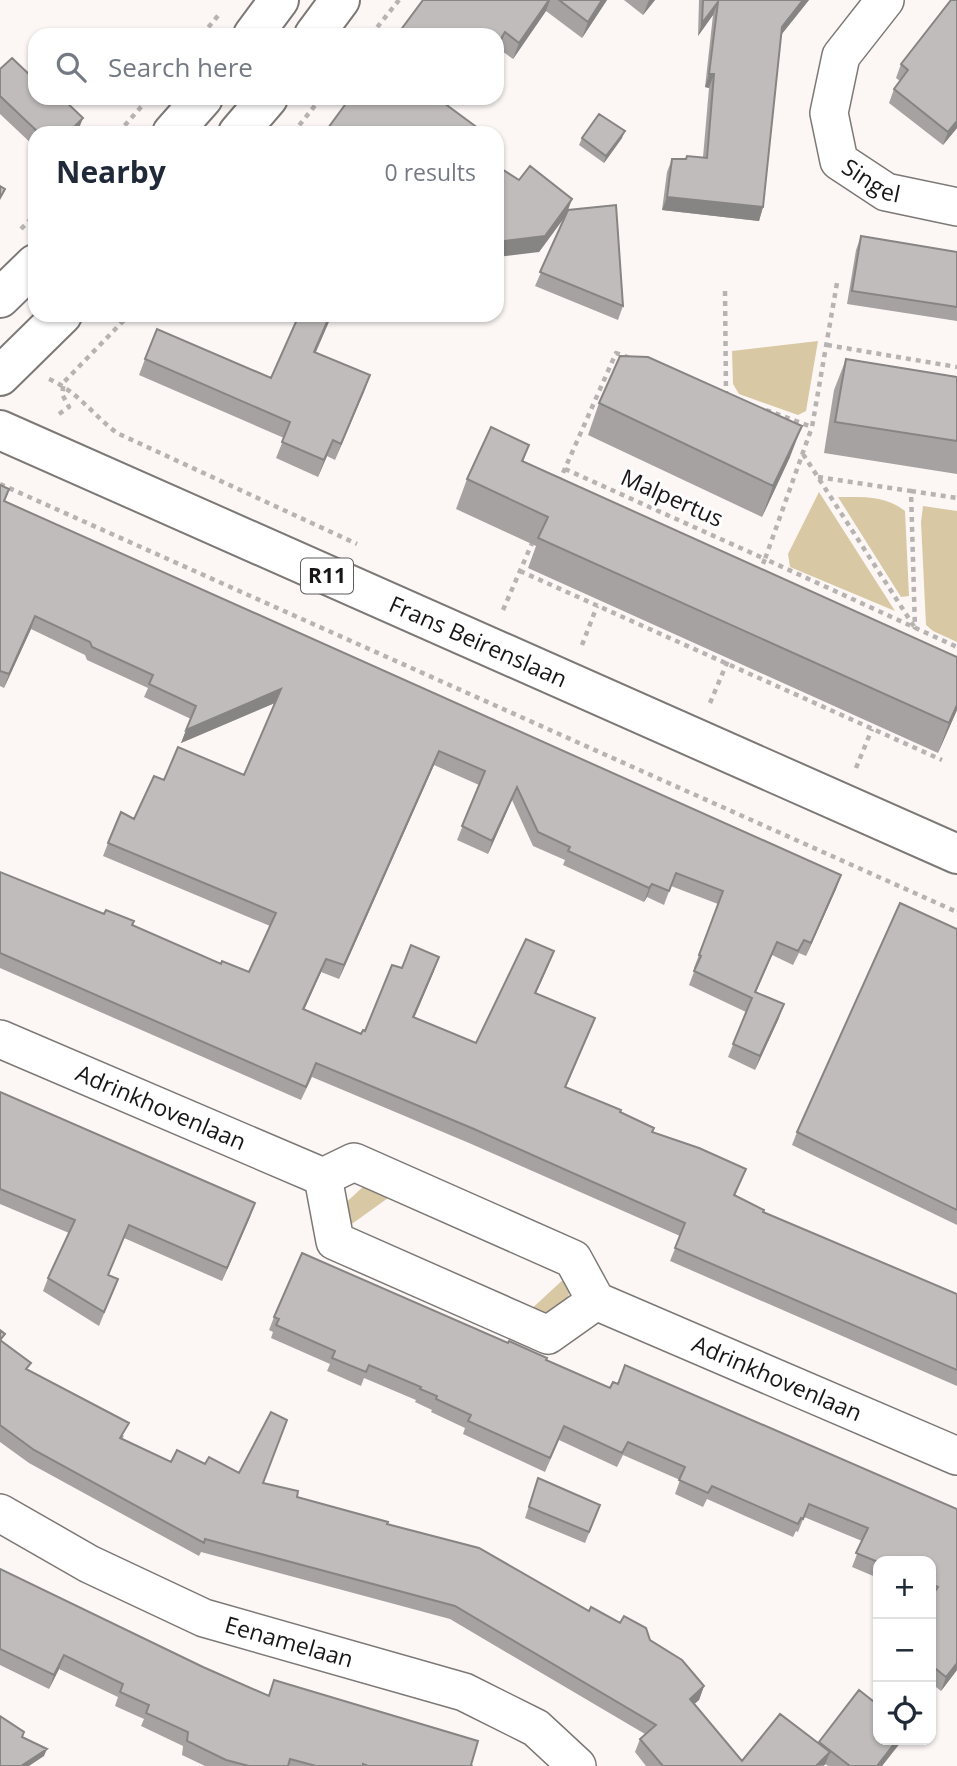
<!DOCTYPE html>
<meta charset="utf-8">
<style>
body{margin:0;font-family:"Open Sans",sans-serif;background:#f2f2f3;color:#1f2937}
.controls{position:absolute;right:21px;bottom:21px;display:grid;overflow:hidden;border-radius:14px;box-shadow:0 2px 5px #0004}
.controls button{width:63px;height:63px;display:grid;place-items:center;padding:0;border:0;border-bottom:2px solid #e0e1e3;background:#fff;color:#1f2937;font:35px sans-serif}
.list{margin:0;padding:0;list-style:none}
h2{display:flex;justify-content:space-between;align-items:center;height:91px;margin:0;padding:0 28px;font-size:30px}
h2 small{font-size:23px;font-weight:400;color:#747a83}
.icon{flex:none;width:38px;height:38px;fill:none;stroke:currentColor;stroke-width:2;stroke-linecap:round;stroke-linejoin:round}
.map{position:relative;flex:none;width:957px;height:1766px;overflow:hidden}
.search{position:absolute;background:#fff;box-shadow:0 2px 5px #0004;left:28px;top:28px;width:476px;height:77px;display:flex;align-items:center;gap:18px;box-sizing:border-box;padding:0 24px;border-radius:21px;color:#747a83;font-size:26px}
.panel{position:absolute;background:#fff;box-shadow:0 2px 5px #0004;left:28px;top:126px;width:476px;height:196px;border-radius:21px}
.map>svg:first-child{display:block}
.green{fill:#d8c8a3}
.lines{fill:none;stroke-linecap:round;stroke-linejoin:round}
.street-casing{stroke:#7c7876;stroke-width:40}
.secondary-casing{stroke:#7c7876;stroke-width:42}
.primary-casing{stroke:#7c7876;stroke-width:42}
.path{stroke:#b7b3b2;stroke-width:4.5;stroke-dasharray:5 5;stroke-linecap:butt}
.street{stroke:#fff;stroke-width:37}
.secondary{stroke:#fff;stroke-width:38}
.primary{stroke:#fff;stroke-width:38}
.wall{fill:#a6a2a2}
.shaded-wall{fill:#878484}
.building{fill:#c1bcbc;stroke:#878484;stroke-width:2}
.labels{text-anchor:middle;stroke-width:6;stroke-linejoin:round;paint-order:stroke}
.shield{fill:#fff;stroke:#5d5c5c;stroke-width:2}
.shield-label{font-size:21px;font-weight:bold;fill:#181616}
.street-label{font-size:23px;fill:#181616;stroke:#fff}
</style>
<div class="map">
<svg width="957" height="1766" viewBox="0 0 957 1766">
<rect width="100%" height="100%" fill="#fcf7f5"/>
<path class="green" d="M818 341 806 411 798 415 739 394 733 384 732 351Z
M819 492 895 611 790 567 788 554Z
M838 497C862 497 885 495 905 511L909 596 901 597Z
M923 506 957 511V642L933 631 926 625 921 522Z
M364 1186 395 1193 349 1226 341 1207Z
M567 1276 569 1294 560 1315 541 1320 527 1313Z"/>
<g class="lines">
<defs>
<g id="street">
<path id="s1" d="M885 0 841 56 829 113 839 161 886 192 957 207"/>
<path id="s2" d="M0 1039 323 1177 354 1162 573 1259 596 1301 957 1456"/>
<path d="M323 1177 335 1241 548 1335 596 1301"/>
<path id="s3" d="M0 1513 89 1564 204 1618 464 1692 536 1728 577 1766"/>
</g>
<path id="secondary" d="M253 35 279 0
M314 35 340 0
M172 133 203 98
M238 133 268 98
M0 298 35 264
M0 376 62 315"/>
<g id="primary">
<path id="s4" d="M0 430 957 854"/>
</g>
</defs>
<use href="#street" class="street-casing"/>
<use href="#secondary" class="secondary-casing"/>
<use href="#primary" class="primary-casing"/>
<path class="path" d="M202 35 221 12
M371 35 399 0
M118 133 142 106
M293 133 321 98
M21 229 35 215
M725 291 726 395
M827 345 957 367
M49 379C77 391 93 415 117 433L357 544
M766 410 812 427 837 283
M59 414 69 407 62 394 64 382 129 315
M803 454 915 628
M565 469 765 559 812 427
M818 477 911 491 915 629
M559 482 616 353 630 358
M0 484 957 912
M911 491 957 498
M520 571 942 760
M759 573 765 559 957 647
M503 610 533 541
M582 645 597 606
M710 703 729 658
M856 768 872 729"/>
<use href="#street" class="street"/>
<use href="#secondary" class="secondary"/>
<use href="#primary" class="primary"/>
</g>
<path class="wall" d="M423 0H607L582 38 546 11 513 59 499 49Z
M624 0H655L643 15Z
M699 0H809L781 35 763 207 759 221 662 210 667 172 672 159H685L687 156 703 157 709 88 705 87 713 15 698 36Z
M957 0V128L943 145 889 103 894 89 900 81 896 78 901 64Z
M0 69 78 131 77 133H35V147L0 114Z
M582 138H622L604 163 579 145Z
M519 180 572 199 568 210 623 306 618 320 535 286 565 217 539 252Z
M861 236 957 252V321L847 304 856 250Z
M315 353 370 375 335 460 327 456 318 477 276 458 284 438 139 375 145 359 271 378Z
M846 359 957 377V474L824 453 834 390Z
M599 403 790 457 762 517 588 435Z
M529 445 523 462 957 657V710L938 753 528 568 536 546 456 509 467 479Z
M0 485 4 501 841 875 836 889 806 956 799 953 793 965 772 955 756 992 779 1018 755 1070 728 1057 746 1012 689 985 695 969 694 968 718 904 671 886 664 905 647 897 644 902 563 865 565 860 533 846 512 800 488 854 457 840 479 785 434 765 339 979 321 972 304 1010 361 1034 365 1031 402 968 434 971 414 1017 476 1043 549 964 536 993 595 1018 565 1088 620 1112 652 1132 746 1169 735 1196 763 1212 957 1294V1386L670 1261 680 1236 469 1143 312 1077 301 1100 0 968V872L132 925 221 964 249 972 270 926 103 856 108 843 134 819 164 780 244 775 275 703 181 743 191 719 144 697 148 688 87 660 85 655 31 629 4 688 0 686Z
M957 929V1225L792 1145 797 1132Z
M0 1092 250 1217 222 1281 124 1238 108 1275 118 1279 99 1326 43 1291 48 1278 69 1233 0 1204Z
M274 1317 547 1360 610 1388 957 1509V1670L941 1691 931 1683V1561H878V1578L852 1567 862 1541 804 1517 798 1532 796 1531 793 1537 707 1499 703 1507 675 1494 680 1480 623 1455 617 1467 559 1440 545 1472 463 1434 465 1428 431 1412 432 1410 415 1402 416 1400 364 1378 361 1386 327 1371 330 1364 271 1338 273 1332 269 1330Z
M0 1330 2 1341 28 1370 124 1436 122 1439 171 1462 205 1464 239 1473 297 1497 387 1524 589 1611 650 1640 704 1686 699 1700 694 1704 742 1761 818 1744 819 1742 878 1740H902V1741L882 1766H828L825 1764 824 1766H646L635 1752 640 1739 645 1734 450 1619 201 1552 199 1556 29 1463 0 1442Z
M538 1478 596 1516 585 1543 525 1518Z
M0 1569 203 1667 268 1696 274 1680 472 1766H205L182 1755 183 1746 141 1726 144 1719 115 1706 118 1697 59 1669 49 1689 0 1665Z"/>
<path class="shaded-wall" d="M549 0H550L546 11 513 59 519 43Z
M602 0H607L582 38 588 22Z
M649 0H655L643 15Z
M803 0H809L777 40 782 27Z
M718 2 713 15 698 36 702 23Z
M505 32 499 49 497 52V45Z
M709 74H714L709 88 705 87Z
M448 98H454L439 119 444 103Z
M83 118 78 131 77 133H68Z
M957 121V128L943 145 948 132Z
M625 131 622 138 604 163 606 156Z
M667 197 763 207 759 221 662 210Z
M572 199 566 215 539 252 497 257V242Z
M330 315H332L309 368 314 352Z
M370 375 364 392 335 460 341 444Z
M802 426 790 457 762 517 773 486Z
M333 440 327 456 318 477 324 460Z
M35 616 31 629 4 688 9 674Z
M281 689 277 702 181 743 186 730Z
M957 705V710L938 753 949 723Z
M439 751 434 765 339 979 344 965Z
M517 787 512 800 488 854 492 841Z
M841 875 836 889 806 956 811 943Z
M652 884 647 897 644 902 649 888Z
M777 942 772 955 750 1005 755 992Z
M554 951 549 964 530 1006 535 993Z
M439 957 434 971 409 1030 413 1017Z
M326 959 321 972 298 1023 303 1009Z
M784 1004 779 1018 755 1070 760 1056Z
M595 1018 590 1031 560 1101 565 1087Z
M255 1203 250 1217 222 1281 227 1268Z
M64 1655 59 1669 49 1689 54 1675Z
M957 1663V1670L941 1691 946 1677Z
M704 1686 699 1700 685 1712 690 1699Z
M897 1740H902L882 1766H877Z
M47 1749 44 1756 29 1766H21Z
M830 1752 825 1765 816 1766Z"/>
<path class="building" d="M423 0H549L519 43 505 32 497 45V35H397Z
M559 0H602L588 22Z
M703 0H803L782 27 763 207 667 197 672 159H686L687 156 707 158 714 74H709L718 2 702 23Z
M951 0H957V121L948 132 894 89 908 70 901 64Z
M12 58 35 80V98H62L83 118 68 133H39L0 96V69Z
M350 98H448L444 103 482 131 480 133H304L306 131 328 128Z
M599 114 625 131 606 156 582 138Z
M497 166 519 180 530 166 572 199 545 236 497 242Z
M0 186 5 189 0 198Z
M616 205 623 306 540 272 568 210Z
M861 236 957 252V307L852 291Z
M299 315H330L314 352 370 375 341 444 333 440 324 460 282 442 290 422 145 359 157 329 271 378Z
M620 356 648 357 802 426 773 486 599 403Z
M846 359 957 377V441L835 422Z
M491 427 529 445 522 461 957 657V705L949 723 538 538 548 517 467 479Z
M0 485 9 489 4 501 841 875 811 943 804 940 798 951 777 942 755 992 784 1004 760 1056 733 1044 752 998 694 971 701 956 699 955 723 891 676 873 669 891 652 884 649 888 568 851 570 847 538 832 517 787 492 841 462 826 485 771 439 751 344 965 326 959 303 1009 361 1034 363 1030 365 1031 392 965 402 968 411 945 439 957 413 1017 476 1043 526 939 554 951 535 993 595 1018 565 1087 621 1110 620 1112 654 1128 652 1132 699 1148 746 1169 734 1195 764 1210 763 1212 957 1294V1370L675 1248 685 1223 474 1129 316 1063 306 1087 0 953V872L104 914 106 910 134 921 132 925 221 964 222 961 249 972 276 913 108 843 121 812 134 819 154 776 164 780 178 747 244 775 281 689 186 730 196 706 149 684 153 675 92 647 90 642 35 616 9 674 0 671Z
M900 903 957 929V1210L797 1132Z
M0 1092 255 1203 227 1268 129 1225 108 1275 118 1279 104 1312 48 1278 75 1220 0 1189Z
M302 1253 508 1343 509 1341 547 1358 546 1360 610 1388 613 1382 618 1384 625 1365 957 1509V1663L946 1677 931 1665V1597L938 1587 931 1584V1561H878V1562L856 1553 868 1528 809 1504 803 1519 801 1518 798 1524 712 1486 708 1493 679 1480 685 1467 628 1442 622 1453 564 1426 550 1458 468 1421 471 1415 436 1399 437 1396 420 1389 421 1387 369 1365 366 1372 332 1358 335 1351 276 1325 279 1319 274 1317Z
M0 1330 5 1334 0 1340 31 1363 26 1369 129 1423 120 1438 171 1462 177 1450 205 1464 209 1457 239 1473 271 1412 287 1420 263 1483 298 1491 297 1497 388 1522 387 1524 479 1548 589 1611 591 1607 620 1623 624 1616 646 1628 650 1640 682 1660 704 1686 690 1699 742 1761 780 1714 830 1752 816 1766H663L640 1739 656 1725 455 1606 205 1539 204 1543 34 1450 0 1425Z
M538 1478 600 1505 589 1532 529 1507Z
M0 1569 203 1667 269 1696 274 1680 478 1741 471 1765 472 1766H368L363 1764V1766H316L290 1759 288 1766H249L226 1760 187 1741 188 1732 146 1713 149 1705 120 1692 123 1684 64 1655 54 1675 0 1649Z
M859 1690 878 1705V1740H897L877 1766H850L819 1742Z
M0 1716 24 1732 22 1737 47 1749 21 1766H0Z"/>
<g class="labels">
<rect class="shield" x="301" y="558.5" width="52" height="35" rx="5"/>
<g class="shield-label">
<text x="327" y="583">R11</text>
</g>
<g class="street-label">
<text dy="8" stroke="none"><textPath href="#s1" startOffset="217">Singel</textPath></text>
<text transform="translate(672 498) rotate(24)" y="8">Malpertus</text>
<text dy="8" stroke="none"><textPath href="#s4" startOffset="523">Frans Beirenslaan</textPath></text>
<text dy="8" stroke="none"><textPath href="#s2" startOffset="175">Adrinkhovenlaan</textPath></text>
<text dy="8" stroke="none"><textPath href="#s2" startOffset="870">Adrinkhovenlaan</textPath></text>
<text dy="8" stroke="none"><textPath href="#s3" startOffset="318">Eenamelaan</textPath></text>
</g>
</g>
</svg>
<div class="controls">
<button>+</button>
<button>−</button>
<button><svg class="icon" aria-label="locate" viewBox="0 0 24 24"><circle cx="12" cy="12" r="6"/><path d="M12 2v4M12 18v4M2 12h4M18 12h4"/></svg></button>
</div>
<div class="search"><svg class="icon" aria-label="search" viewBox="0 0 24 24"><circle cx="10" cy="10" r="6"/><path d="M15 15l6 6"/></svg>Search here</div>
<section class="panel">
<h2>Nearby<small>0 results</small></h2>
<ul class="list">
</ul>
</section>
</div>
